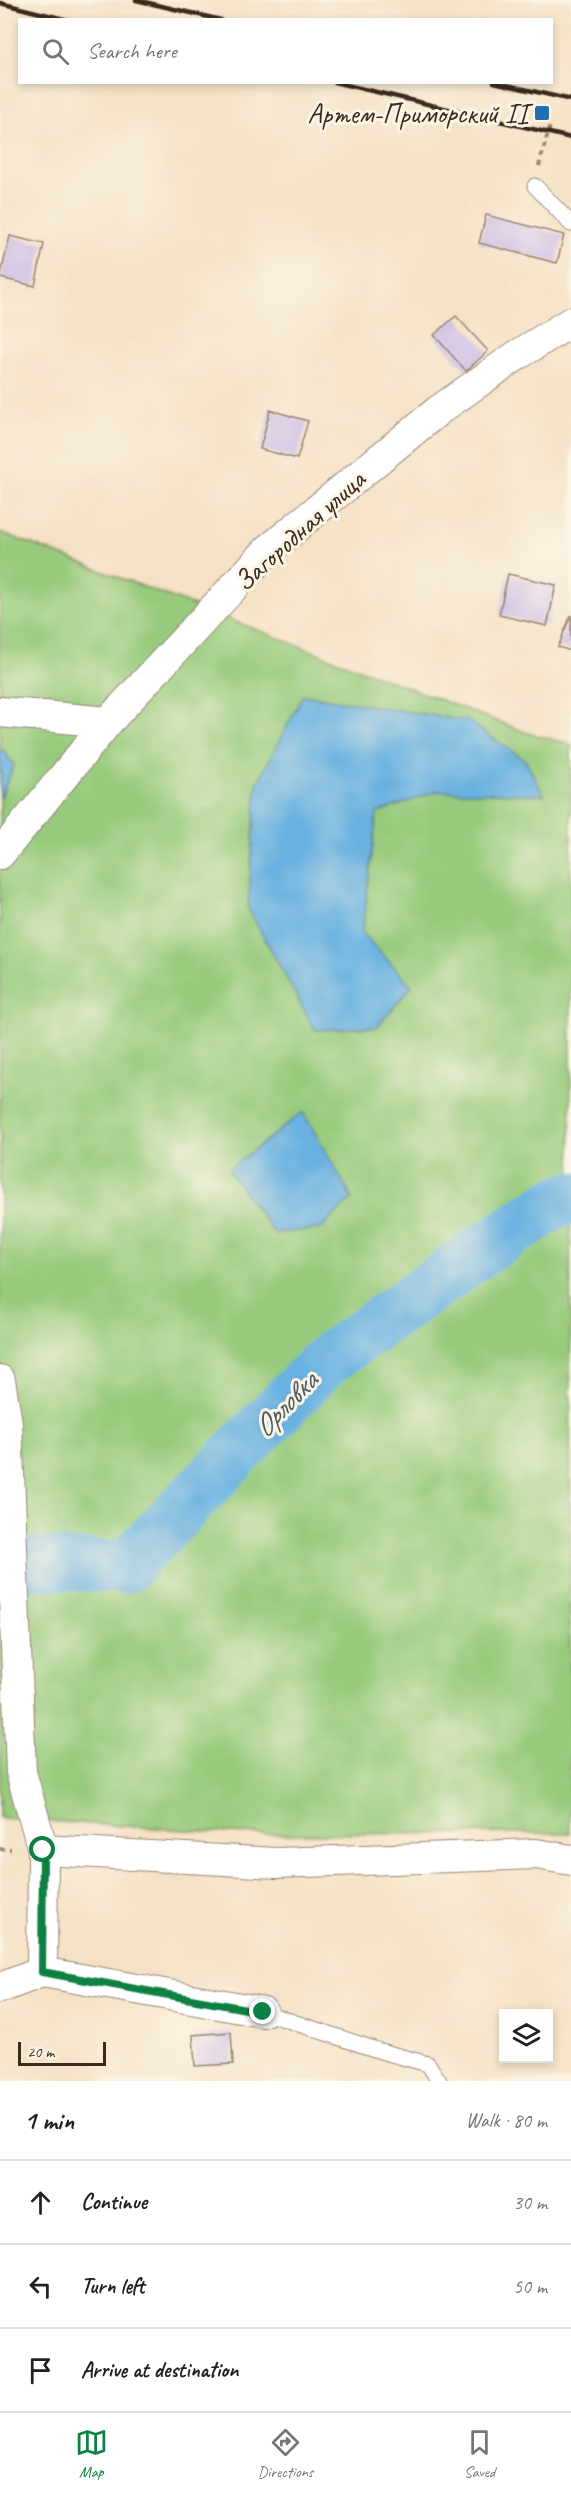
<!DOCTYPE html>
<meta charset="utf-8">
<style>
body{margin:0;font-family:Caveat,sans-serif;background:#f6f6f6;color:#202124}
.controls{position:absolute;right:18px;bottom:18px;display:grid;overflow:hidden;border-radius:0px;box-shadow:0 3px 9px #0003}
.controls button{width:54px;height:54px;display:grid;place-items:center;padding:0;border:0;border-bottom:2px solid #e0e0e0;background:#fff;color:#202124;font:30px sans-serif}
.scale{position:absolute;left:18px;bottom:15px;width:88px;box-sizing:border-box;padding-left:6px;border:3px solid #3b2a1e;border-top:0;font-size:16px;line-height:21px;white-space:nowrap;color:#3b2a1e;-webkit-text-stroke:4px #fcf5e5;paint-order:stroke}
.stop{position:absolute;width:18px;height:18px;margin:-14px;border:4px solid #0b8043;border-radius:50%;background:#fff}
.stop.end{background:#0b8043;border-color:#fff;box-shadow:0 2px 6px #0008}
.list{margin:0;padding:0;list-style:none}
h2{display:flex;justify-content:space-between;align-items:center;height:78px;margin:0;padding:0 24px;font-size:26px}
h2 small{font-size:20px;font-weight:400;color:#757577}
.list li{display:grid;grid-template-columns:39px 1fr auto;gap:18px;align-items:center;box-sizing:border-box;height:84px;padding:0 24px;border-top:2px solid #e0e0e0}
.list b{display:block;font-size:22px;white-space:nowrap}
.list em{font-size:20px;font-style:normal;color:#757577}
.icon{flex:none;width:33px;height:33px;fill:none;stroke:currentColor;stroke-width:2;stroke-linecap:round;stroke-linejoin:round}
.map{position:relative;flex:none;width:571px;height:2081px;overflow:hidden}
.search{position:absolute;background:#fff;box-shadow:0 3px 9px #0003;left:18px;right:18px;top:18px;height:66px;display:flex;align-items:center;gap:15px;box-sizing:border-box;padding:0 21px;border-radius:0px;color:#757577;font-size:22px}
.sheet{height:330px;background:#fff}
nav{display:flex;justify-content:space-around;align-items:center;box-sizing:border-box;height:84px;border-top:2px solid #e0e0e0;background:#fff;font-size:16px;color:#757577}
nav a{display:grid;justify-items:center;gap:3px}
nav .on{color:#0b8043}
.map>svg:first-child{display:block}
.green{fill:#97ca7b;stroke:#697a4c;stroke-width:1.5}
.water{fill:#68b1e0;stroke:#526e7f;stroke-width:1.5}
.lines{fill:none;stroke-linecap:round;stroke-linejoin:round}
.river{stroke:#68b1e0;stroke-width:52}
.building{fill:#ccbbe5}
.service-casing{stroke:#988672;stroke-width:17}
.minor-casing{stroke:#988672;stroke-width:32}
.path{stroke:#988672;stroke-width:4;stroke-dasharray:4.5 4.5;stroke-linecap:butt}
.service{stroke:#fff;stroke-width:15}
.minor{stroke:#fff;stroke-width:30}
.rail{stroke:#3b2a1e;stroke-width:4.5}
.route{stroke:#0b8043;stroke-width:8}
.poi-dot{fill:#1f6fb2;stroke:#fcf5e5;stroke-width:2}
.labels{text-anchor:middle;stroke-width:6;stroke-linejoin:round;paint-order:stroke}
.poi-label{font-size:28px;fill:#3b2a1e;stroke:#fcf5e5;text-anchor:end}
.street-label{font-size:28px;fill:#3b2a1e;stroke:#fcf5e5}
.water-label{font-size:30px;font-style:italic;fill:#4b5962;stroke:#fcf5e5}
</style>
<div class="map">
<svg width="571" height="2081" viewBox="0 0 571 2081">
<rect width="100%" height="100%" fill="#fcf5e5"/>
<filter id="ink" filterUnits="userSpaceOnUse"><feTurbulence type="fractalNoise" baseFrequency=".0167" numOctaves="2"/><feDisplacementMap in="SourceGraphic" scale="12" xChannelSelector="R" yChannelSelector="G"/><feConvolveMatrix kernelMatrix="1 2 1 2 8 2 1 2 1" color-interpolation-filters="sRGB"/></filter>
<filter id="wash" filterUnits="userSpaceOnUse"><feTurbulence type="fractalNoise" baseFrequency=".008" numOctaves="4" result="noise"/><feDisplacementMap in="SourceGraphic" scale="24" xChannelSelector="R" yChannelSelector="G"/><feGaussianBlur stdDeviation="1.35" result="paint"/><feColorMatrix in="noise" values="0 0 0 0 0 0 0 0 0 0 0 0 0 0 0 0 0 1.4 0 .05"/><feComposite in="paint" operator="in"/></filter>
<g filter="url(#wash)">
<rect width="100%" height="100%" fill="#f5e1c5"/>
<path class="green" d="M0 532 528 733 571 744 570 1833 246 1834 0 1818Z"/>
<path class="water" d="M303 695 468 721 525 760 544 795 437 791 377 813 362 933 412 986 377 1027 315 1030 248 908 257 784Z
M0 750 4 751 14 765 0 799Z
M303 1112 352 1198 321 1229 274 1233 228 1170Z"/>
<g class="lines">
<path class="river" d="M0 1562 126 1567 327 1360 468 1260 553 1204 571 1198"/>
</g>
<g id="blocks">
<path class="building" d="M486 215 564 235 557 263 479 243Z
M10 236 44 244 35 286 0 278Z
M456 316 488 351 466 371 434 335Z
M270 410 308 421 297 459 260 449Z
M508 574 556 585 547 626 499 615Z
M571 615V651L558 647Z
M231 2032 233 2064 195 2066 193 2035Z"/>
</g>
</g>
<g filter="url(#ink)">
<use href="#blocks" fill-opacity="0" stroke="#988672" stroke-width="1.5"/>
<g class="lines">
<defs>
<path id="service" d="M535 186 571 224
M263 2012 380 2051 428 2064 439 2081"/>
<path id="minor" d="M0 712 108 722 268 550 439 410 516 356 571 322
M0 854 108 722
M0 1380 7 1423 21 1772 43 1850 276 1863 536 1854 571 1860
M42 1972 263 2012
M0 1988 42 1972 43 1850"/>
</defs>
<use href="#service" class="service-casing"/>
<use href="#minor" class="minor-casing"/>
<path class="path" d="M539 166 550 126
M0 1849H11"/>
<use href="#service" class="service"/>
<use href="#minor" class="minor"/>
<path class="rail" d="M136 0 221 20
M0 3 68 20
M334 82 571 138
M494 82 571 100"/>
</g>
</g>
<g class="lines" filter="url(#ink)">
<path class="route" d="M43 1850 42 1972 263 2012"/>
</g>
<rect class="poi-dot" x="534" y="105" width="16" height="16" rx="3"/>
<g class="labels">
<g class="poi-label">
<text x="528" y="123">Артем-Приморский II</text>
</g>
<g class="street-label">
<text transform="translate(299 530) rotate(-42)" y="10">Загородная улица</text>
</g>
<g class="water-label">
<text transform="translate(285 1404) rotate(-46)" y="10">Орловка</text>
</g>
</g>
</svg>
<div class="controls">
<button><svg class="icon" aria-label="layers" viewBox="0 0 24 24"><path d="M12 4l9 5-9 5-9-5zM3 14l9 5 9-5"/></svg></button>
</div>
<div class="scale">20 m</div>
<div class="stop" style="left:43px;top:1850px"></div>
<div class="stop end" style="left:263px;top:2012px"></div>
<div class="search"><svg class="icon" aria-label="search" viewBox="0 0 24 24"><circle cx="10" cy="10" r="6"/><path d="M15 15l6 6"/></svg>Search here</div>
</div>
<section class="sheet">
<h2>1 min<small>Walk · 80 m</small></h2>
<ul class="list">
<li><svg class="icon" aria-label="ahead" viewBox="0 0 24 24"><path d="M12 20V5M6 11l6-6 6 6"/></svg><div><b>Continue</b></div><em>30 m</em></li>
<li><svg class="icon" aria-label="left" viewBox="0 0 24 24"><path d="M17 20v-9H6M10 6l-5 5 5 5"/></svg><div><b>Turn left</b></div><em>50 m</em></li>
<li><svg class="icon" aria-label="arrive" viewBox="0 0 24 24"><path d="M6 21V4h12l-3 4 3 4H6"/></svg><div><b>Arrive at destination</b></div></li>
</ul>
</section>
<nav>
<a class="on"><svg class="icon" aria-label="map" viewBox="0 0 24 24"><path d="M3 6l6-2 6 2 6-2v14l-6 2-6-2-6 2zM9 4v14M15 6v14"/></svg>Map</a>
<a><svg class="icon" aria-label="directions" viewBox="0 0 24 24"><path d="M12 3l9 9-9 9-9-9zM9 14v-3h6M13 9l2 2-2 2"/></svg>Directions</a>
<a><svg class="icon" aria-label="saved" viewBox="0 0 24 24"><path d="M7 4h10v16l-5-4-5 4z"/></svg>Saved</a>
</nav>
